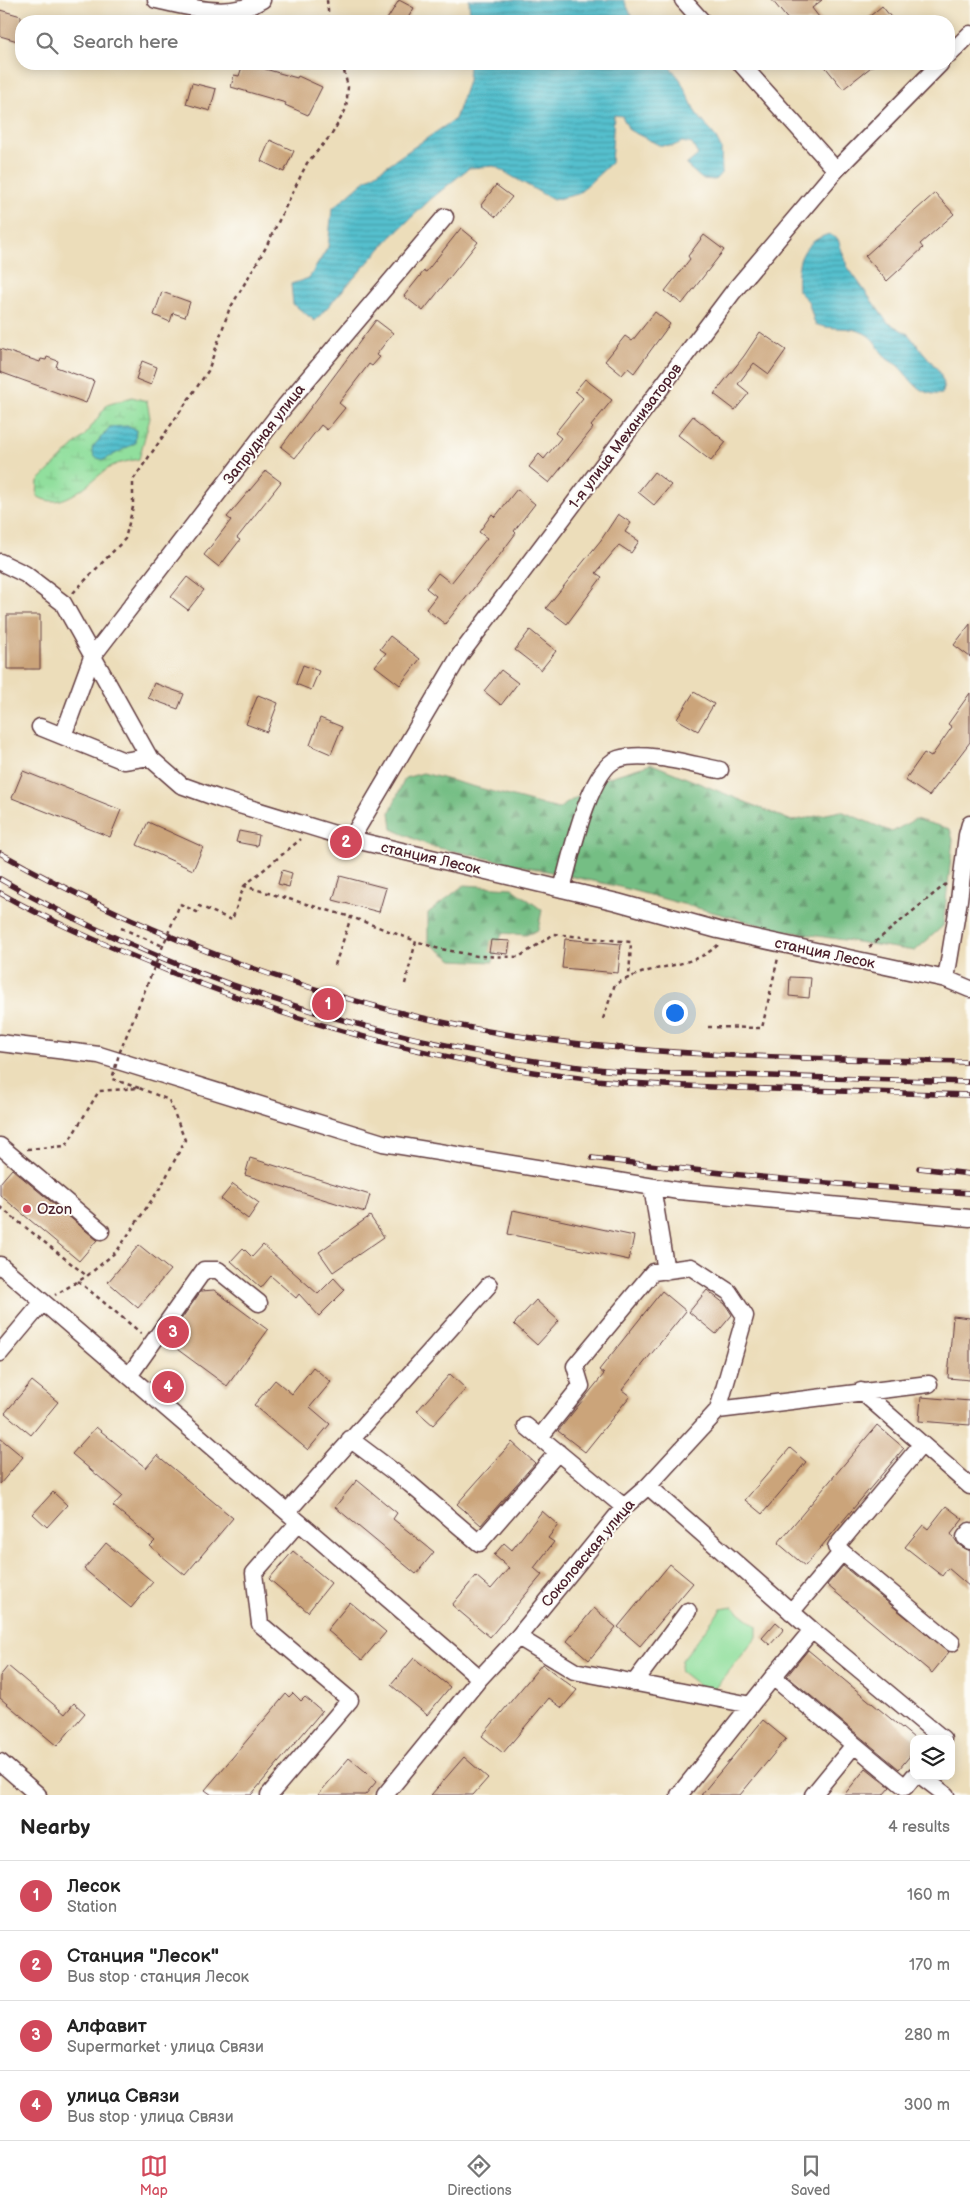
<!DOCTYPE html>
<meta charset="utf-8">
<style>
body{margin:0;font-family:"Balsamiq Sans",sans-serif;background:#f6f6f6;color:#222}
.controls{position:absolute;right:15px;bottom:15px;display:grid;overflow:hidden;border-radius:10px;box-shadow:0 2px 12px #0003}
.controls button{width:45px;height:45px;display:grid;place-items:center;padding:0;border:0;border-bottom:1px solid #e0e0e0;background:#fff;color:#222;font:25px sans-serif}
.you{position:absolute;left:674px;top:1012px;width:18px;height:18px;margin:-12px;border:4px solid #fff;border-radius:50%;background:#1a73e8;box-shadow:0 0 0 8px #1a73e833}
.badge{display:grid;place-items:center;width:32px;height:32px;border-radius:50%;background:#d1495b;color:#fff;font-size:16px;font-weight:700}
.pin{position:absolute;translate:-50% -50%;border:2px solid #fff;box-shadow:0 1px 5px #0006}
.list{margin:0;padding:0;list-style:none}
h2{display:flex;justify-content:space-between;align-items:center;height:65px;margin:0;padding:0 20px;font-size:21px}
h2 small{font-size:16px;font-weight:400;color:#767676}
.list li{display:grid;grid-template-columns:32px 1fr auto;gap:15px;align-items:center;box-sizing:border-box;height:70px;padding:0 20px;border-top:1px solid #e0e0e0}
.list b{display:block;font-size:19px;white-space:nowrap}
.list p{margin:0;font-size:16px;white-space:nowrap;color:#767676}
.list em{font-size:16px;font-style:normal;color:#767676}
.icon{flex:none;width:28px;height:28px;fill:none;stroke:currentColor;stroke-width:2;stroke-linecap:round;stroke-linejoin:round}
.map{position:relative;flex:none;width:970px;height:1795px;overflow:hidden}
.search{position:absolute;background:#fff;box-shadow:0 2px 12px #0003;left:15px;right:15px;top:15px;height:55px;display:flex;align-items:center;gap:12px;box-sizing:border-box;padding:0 18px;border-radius:20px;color:#767676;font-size:19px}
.sheet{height:345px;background:#fff}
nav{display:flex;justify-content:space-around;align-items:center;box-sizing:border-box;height:70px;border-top:1px solid #e0e0e0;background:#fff;font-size:14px;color:#767676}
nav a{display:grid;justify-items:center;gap:2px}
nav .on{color:#d1495b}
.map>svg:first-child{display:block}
.forest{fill:url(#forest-firs);stroke:#5f6e58}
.wetland{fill:url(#wetland-marsh);stroke:#6e7f64}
.pitch{fill:#91df9d;stroke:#6e7f64}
.water{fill:url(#water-rules);stroke:#4f707c}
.building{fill:#cba47a}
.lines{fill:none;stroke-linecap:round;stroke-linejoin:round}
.minor-casing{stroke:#623c40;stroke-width:19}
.path{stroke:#623c40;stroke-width:2.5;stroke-dasharray:4 4;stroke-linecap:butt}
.minor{stroke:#fff;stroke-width:16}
.rail-casing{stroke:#4a1f2b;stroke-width:5.5}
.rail{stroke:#fdfcf7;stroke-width:4;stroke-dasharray:11;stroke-linecap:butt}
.path-bridge{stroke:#623c40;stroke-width:2.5;stroke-dasharray:4 4;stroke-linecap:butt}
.poi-dot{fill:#d1495b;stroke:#fdfcf7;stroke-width:2}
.labels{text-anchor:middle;stroke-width:4;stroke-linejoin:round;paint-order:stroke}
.street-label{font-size:15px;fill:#4a1f2b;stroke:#fdfcf7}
.poi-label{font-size:15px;fill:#4a1f2b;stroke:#fdfcf7;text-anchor:start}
</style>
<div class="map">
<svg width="970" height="1795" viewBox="0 0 970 1795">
<defs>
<pattern id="forest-firs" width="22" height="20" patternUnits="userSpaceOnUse" patternTransform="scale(1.25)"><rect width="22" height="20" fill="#74be84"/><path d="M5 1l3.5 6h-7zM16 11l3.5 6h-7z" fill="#619a6c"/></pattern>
<pattern id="wetland-marsh" width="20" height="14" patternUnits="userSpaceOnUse" patternTransform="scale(1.25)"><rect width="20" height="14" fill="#91df9d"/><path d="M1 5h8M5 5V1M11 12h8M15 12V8" fill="none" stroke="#7fbf87"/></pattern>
<pattern id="water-rules" width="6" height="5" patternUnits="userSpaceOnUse" patternTransform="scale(1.25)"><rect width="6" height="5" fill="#54c0ce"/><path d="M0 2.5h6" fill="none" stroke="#489ba7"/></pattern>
</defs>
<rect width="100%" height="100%" fill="#fdfcf7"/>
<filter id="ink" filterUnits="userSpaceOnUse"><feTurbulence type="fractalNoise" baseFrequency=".02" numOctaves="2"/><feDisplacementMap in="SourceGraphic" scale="10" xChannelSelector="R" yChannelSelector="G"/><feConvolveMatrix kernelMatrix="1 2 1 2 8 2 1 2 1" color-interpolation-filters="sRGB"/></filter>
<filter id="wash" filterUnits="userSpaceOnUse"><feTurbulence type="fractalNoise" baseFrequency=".0096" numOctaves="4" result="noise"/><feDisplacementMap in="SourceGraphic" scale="20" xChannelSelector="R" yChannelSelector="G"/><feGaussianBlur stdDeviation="1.12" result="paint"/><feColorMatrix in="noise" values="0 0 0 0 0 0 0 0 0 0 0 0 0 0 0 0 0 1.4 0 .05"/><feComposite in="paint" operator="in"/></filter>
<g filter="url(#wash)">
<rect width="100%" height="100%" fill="#ecddba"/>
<path class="forest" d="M652 764 792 821 841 811 892 832 915 819 950 829 953 840 943 926 915 951 779 930 616 886 430 846 392 829 390 812 405 778 423 773 558 809 606 778Z
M464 885 512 888 542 910 538 930 526 935 502 933 493 962 453 960 428 942V913Z"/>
<path class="wetland" d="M132 397 147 401 150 418 139 459C131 461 120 462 112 466 91 479 63 514 37 496L38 481 86 434 107 405Z"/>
<path class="pitch" d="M733 1607 757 1626V1637L716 1687 707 1692 680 1671 682 1660 721 1609Z"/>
<path class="water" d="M469 0H624L634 21H470Z
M469 64H662L671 68 680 79 696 113 715 136 721 148 722 172 715 180 702 179 686 165 698 155 692 144 682 142 673 146 659 145 629 130 622 116 614 115 611 163 578 194 553 200 494 166 469 168 431 199 390 238 315 321 293 304 291 284 309 278 328 247 332 209 363 182 455 119 468 81Z
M829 234 838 239 847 266 887 322 908 334 939 371 944 384 942 394C918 396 913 381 899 367 896 363 890 362 886 358 878 349 876 339 864 333 848 325 832 331 815 324L808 301 798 291C796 264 800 243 829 234Z
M127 426 136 430 135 443 104 460 94 457 92 448 110 427Z"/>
<g id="blocks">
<path class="building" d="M399 0 414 8 406 21H386Z
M772 0H822L812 8 822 21H789Z
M882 6 894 21H864Z
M0 10 21 16V42L0 36Z
M243 64H267L265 69 297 78 298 76 322 87 308 115 285 105 286 103 231 87 234 75 239 76Z
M823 64H875L843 89Z
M192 83 216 89 210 111 186 104Z
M270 140 294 151 284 172 261 161Z
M496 185 512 197 496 217 481 205Z
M935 193 954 214 920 244 923 248 887 281 865 256Z
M461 228 478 242 423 311 404 296 424 271 426 272Z
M704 235 724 250 682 304 665 291 690 259 688 256Z
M162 292 190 302 185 317 173 313 170 322 154 315Z
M655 312 670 324 634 373 628 368 622 375 605 361 625 336 632 341Z
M376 320 393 333 376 355 380 357 372 366 369 364 339 403 345 408 327 430 321 425 295 458 281 447Z
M760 332 786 350 769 374 754 363 738 384 749 393 735 410 714 394 744 356Z
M0 349 40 362 41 359 46 360 47 357 58 361 56 367 94 381 86 403 0 372Z
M142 361 157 367 151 385 136 379Z
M585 379 612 400 591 426 593 428 549 483 529 467 539 454 544 459 561 438 555 433 583 398 575 391Z
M693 416 726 442 711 461 678 435Z
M266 471 281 482 237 538 240 540 219 567 204 555 231 520 227 517Z
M654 472 671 485 654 505 638 492Z
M517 489 535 504 514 531 516 533 493 564 445 624 426 609 436 596 426 588 438 573 451 583 487 538 479 532 492 514 495 517Z
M618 514 631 523 625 532 639 541 631 553 619 545 596 573 602 577 567 624 546 608 601 540Z
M187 577 204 590 188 610 171 597Z
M7 615H40V669H7Z
M970 624V657L954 645Z
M530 630 556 651 541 670 515 650Z
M390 636 420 659 400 685 375 666 386 653 380 649Z
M303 665 319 671 311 690 296 684Z
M501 670 518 683 501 705 484 691Z
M154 683 184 694 178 709 148 698Z
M694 692 714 704 698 731 677 719Z
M970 693V742L929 796 905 780 924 753 931 757 952 727 948 724Z
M258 695 278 703 267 732 246 724Z
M320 718 342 727 331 754 310 745Z
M23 771 121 810 110 837 12 798Z
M148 822 203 847 193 870 137 845Z
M239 831 259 835 257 846 236 842Z
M282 870 292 873 289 887 278 884Z
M340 876 386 888 379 912 333 900Z
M565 939 621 944 618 973 562 968Z
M491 940 510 941 508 954 489 952Z
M790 977 811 978 809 998 789 996Z
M250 1158 370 1195 365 1212 245 1175Z
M12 1169 97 1240 79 1261 0 1195V1183Z
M233 1184 259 1203 248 1219 221 1199Z
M513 1210 634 1236 629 1260 508 1234Z
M370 1216 384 1237 333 1272 319 1252Z
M139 1245 170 1270 138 1308 108 1282Z
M263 1245 318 1294 334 1278 345 1290 319 1316 299 1294 296 1298 271 1276 261 1288 231 1261 243 1248 252 1257Z
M214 1290 268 1330 227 1386 166 1341 201 1291Z
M707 1290 725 1304 732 1315 716 1334 689 1312Z
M662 1291 686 1311 622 1390 630 1396 585 1452 558 1431 604 1374 599 1370Z
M536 1300 559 1321 537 1345 514 1324Z
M953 1316 970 1318V1380L948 1378Z
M313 1367 331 1382 310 1407 330 1424 308 1450 254 1405 275 1380 292 1394Z
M450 1374 466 1389 433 1425 417 1411Z
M32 1381 58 1402 31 1435 5 1413Z
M921 1397 970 1401V1425L919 1421Z
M877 1425 904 1448 805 1566 778 1543Z
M96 1427 146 1468 157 1455 233 1518 185 1575 150 1546 155 1541 113 1506 122 1496 72 1454Z
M0 1438 23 1457 0 1484Z
M512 1442 535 1463 481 1525 457 1504Z
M790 1448 806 1462 762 1514 745 1500Z
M357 1480 397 1513 393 1519 434 1552 416 1574 335 1507Z
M53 1492 67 1505 47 1527 33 1514Z
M946 1506 963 1519 951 1534 959 1545 970 1551V1587L948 1568 942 1576 905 1547 923 1525 928 1529Z
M542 1511 558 1525 548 1538 554 1542 534 1568 542 1575 490 1637 452 1605 476 1576 491 1589 509 1568 494 1555 504 1543 512 1550Z
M106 1543 153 1582 131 1608 84 1569Z
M293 1551 331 1583 308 1612 269 1579Z
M670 1564 693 1583 640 1646 618 1627Z
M843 1566 949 1652 932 1673 827 1585Z
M350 1602 386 1632 362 1660 327 1630Z
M594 1608 616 1627 589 1660 567 1641Z
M776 1622 784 1629 770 1645 762 1638Z
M808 1650 914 1738V1751L899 1769 787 1676Z
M414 1658 450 1687 427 1715 391 1685Z
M542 1664 577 1690 562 1708 549 1698 503 1753 482 1736Z
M8 1666 65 1714 74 1703 85 1713 57 1746 0 1698V1676Z
M293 1693 301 1701 305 1697 322 1711 251 1795H212L205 1790 286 1694 289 1697Z
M763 1720 786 1739 740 1795H701Z
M464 1757 488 1778 473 1795H431Z
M349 1758 377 1781 365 1795H318Z
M866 1768 890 1787 883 1795H844Z"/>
</g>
</g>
<g filter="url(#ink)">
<use href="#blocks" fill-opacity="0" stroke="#623c40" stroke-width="1"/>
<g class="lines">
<defs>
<path id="minor" d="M156 0C190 7 230 20 262 0
M683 0 702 21
M949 55 970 34
M741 64 836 170
M0 562 25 574 63 603 149 757 181 785 220 799 351 839 617 902 718 930 946 979 970 989
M40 727 124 761 149 757
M63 736 92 657 285 406 445 217
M351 839 460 655 733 292 836 170 940 64
M562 889C570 860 589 768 618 759 646 750 692 765 720 770
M946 979 959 900 967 835 970 824
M0 1043 99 1055 383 1143 679 1191 970 1218
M0 1146 101 1231
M652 1187 666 1271
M0 1265 480 1678
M0 1353 43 1302
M129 1376 204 1270H218L259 1303
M861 1391 970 1486
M526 1426 624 1507
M540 1437 581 1386 575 1366 653 1272 691 1267 729 1292 745 1316 718 1410
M350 1439 410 1484 479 1543 558 1452
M922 1444 836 1547 952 1643
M648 1486 812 1630 943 1739
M287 1512 489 1285
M970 1531 965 1537 970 1541
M791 1612 842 1552
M812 1630 773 1677 905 1787 914 1776
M518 1637 574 1671 751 1705
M634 1683 688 1611
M0 1762 38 1795
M921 1776 946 1795
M269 1795 350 1700 260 1624 254 1573 299 1522
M385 1795 480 1678 518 1637 624 1507 648 1486 718 1410 929 1384
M679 1795 773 1677
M813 1795 854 1745"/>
</defs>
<use href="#minor" class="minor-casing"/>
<path class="path" d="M327 0 329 21
M73 593 125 539 133 507V480L208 371 229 310 265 249 307 163 332 134 346 109 348 87 344 71 338 64
M244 886 301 839
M180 904 197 912 199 906 232 920 244 886 351 917
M121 928 163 946
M869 947 946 884
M335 965 351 917 416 941
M405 984 416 941 436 948 477 956 519 957 554 934 631 942 629 978
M603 1019 615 984C626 979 637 974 648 971 674 964 698 963 718 945
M708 1027 762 1028 778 958
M27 1149 66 1146 99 1091 139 1088 169 1100 185 1140 162 1185 117 1251 87 1276 55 1295
M0 1207 87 1276
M78 1281 141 1333"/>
<use href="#minor" class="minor"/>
<defs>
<path id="rail" d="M0 853C158 942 332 1006 511 1035 663 1058 817 1058 970 1062
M0 879C175 979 386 1045 587 1068 637 1074 688 1074 738 1075 815 1078 893 1080 970 1082
M0 893C44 918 90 938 137 958 280 1019 432 1062 587 1079 637 1085 688 1086 738 1088 816 1091 893 1093 970 1095
M592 1158C718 1174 843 1186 970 1193
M919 1168 970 1174"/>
</defs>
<use href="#rail" class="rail-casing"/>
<use href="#rail" class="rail"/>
<path class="path-bridge" d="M139 1088 112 1079 119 1054 180 904"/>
</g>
</g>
<circle class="poi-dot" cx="27" cy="1209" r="5"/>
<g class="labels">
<g class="street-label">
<text transform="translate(264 434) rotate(-52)" y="5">Запрудная улица</text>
<text transform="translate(625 436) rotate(-53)" y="5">1-я улица Механизаторов</text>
<text transform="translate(431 858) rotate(13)" y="5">станция Лесок</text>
<text transform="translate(825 953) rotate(12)" y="5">станция Лесок</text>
<text transform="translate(588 1553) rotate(-50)" y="5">Соколовская улица</text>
</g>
<g class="poi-label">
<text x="37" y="1214">Ozon</text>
</g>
</g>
</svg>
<div class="controls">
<button><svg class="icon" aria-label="layers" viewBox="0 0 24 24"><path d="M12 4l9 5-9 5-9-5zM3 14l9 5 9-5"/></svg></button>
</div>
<div class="you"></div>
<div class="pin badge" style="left:328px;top:1004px">1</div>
<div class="pin badge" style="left:346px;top:842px">2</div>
<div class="pin badge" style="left:173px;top:1332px">3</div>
<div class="pin badge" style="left:168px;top:1387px">4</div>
<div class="search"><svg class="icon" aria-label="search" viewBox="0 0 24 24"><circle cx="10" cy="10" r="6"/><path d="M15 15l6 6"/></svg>Search here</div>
</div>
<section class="sheet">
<h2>Nearby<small>4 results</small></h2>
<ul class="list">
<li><span class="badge">1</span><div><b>Лесок</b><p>Station</p></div><em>160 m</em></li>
<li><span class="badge">2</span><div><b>Станция &quot;Лесок&quot;</b><p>Bus stop · станция Лесок</p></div><em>170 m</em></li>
<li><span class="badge">3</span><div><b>Алфавит</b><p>Supermarket · улица Связи</p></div><em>280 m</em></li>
<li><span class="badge">4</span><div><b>улица Связи</b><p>Bus stop · улица Связи</p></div><em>300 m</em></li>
</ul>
</section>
<nav>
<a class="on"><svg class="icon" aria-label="map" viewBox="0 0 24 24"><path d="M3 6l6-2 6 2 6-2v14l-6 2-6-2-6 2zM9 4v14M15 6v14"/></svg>Map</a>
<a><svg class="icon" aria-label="directions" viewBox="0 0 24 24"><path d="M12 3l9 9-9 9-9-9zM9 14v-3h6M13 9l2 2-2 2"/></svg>Directions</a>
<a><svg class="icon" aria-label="saved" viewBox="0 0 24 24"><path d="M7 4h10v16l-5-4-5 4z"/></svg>Saved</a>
</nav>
